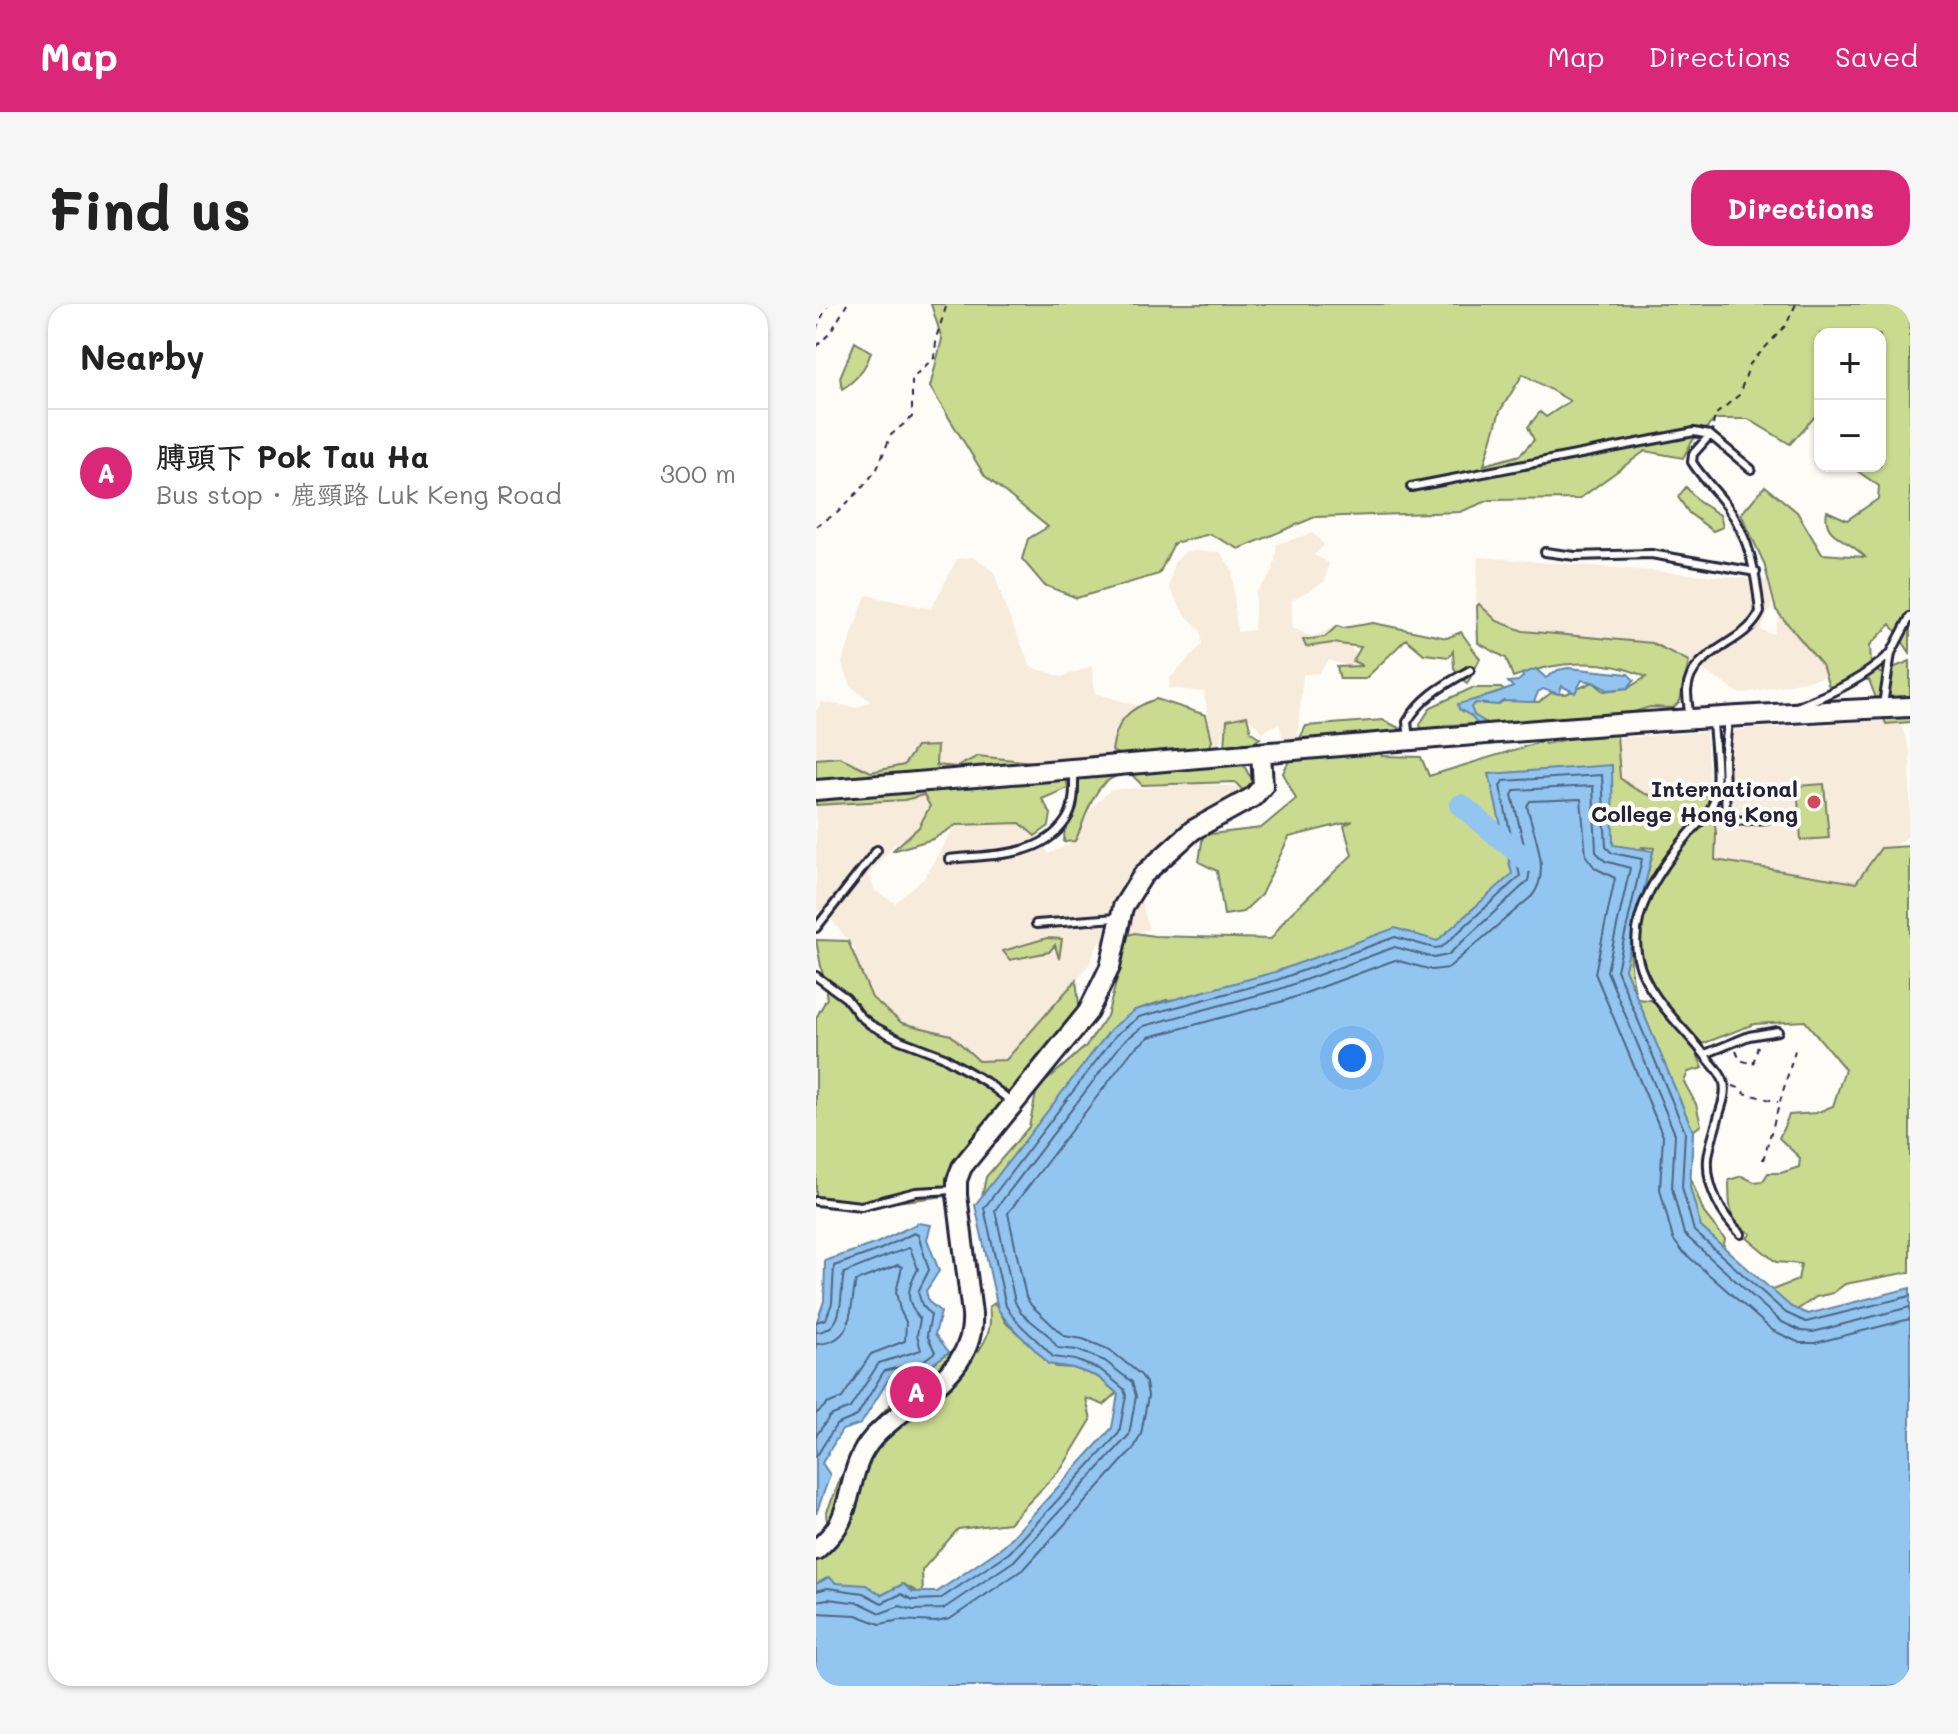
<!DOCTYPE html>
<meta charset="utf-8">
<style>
body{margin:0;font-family:Mali,"LXGW WenKai TC",sans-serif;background:#f6f6f6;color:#222}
.controls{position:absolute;right:24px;top:24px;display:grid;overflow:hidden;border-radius:16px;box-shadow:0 2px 6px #0004}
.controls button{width:72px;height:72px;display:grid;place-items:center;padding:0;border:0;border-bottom:2px solid #e0e0e0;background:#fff;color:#222;font:40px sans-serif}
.you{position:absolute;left:536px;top:754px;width:28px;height:28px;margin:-20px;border:6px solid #fff;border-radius:50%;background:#1a73e8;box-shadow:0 0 0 12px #1a73e833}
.badge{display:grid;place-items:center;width:52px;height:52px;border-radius:50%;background:#db2777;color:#fff;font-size:26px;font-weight:700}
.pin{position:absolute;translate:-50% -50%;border:4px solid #fff;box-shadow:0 2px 8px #0006}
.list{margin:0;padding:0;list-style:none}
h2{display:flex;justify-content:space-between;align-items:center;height:104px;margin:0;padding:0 32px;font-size:34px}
h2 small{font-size:26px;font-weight:400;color:#767676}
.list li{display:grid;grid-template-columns:52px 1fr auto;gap:24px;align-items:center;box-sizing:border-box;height:128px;padding:0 32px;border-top:2px solid #e0e0e0}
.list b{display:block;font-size:30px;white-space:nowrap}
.list p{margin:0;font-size:26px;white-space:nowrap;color:#767676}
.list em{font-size:26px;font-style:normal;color:#767676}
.map{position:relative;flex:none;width:1094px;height:1382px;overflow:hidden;border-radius:24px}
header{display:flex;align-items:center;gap:48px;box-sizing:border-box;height:112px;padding:0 40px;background:#db2777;color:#fff}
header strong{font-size:38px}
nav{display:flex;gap:44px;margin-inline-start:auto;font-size:28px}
.intro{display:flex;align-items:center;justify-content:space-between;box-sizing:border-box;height:192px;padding:0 48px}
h1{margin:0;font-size:56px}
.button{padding:20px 36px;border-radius:24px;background:#db2777;color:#fff;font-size:28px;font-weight:700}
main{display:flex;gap:48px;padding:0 48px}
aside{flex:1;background:#fff;border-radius:24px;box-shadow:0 2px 6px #0004}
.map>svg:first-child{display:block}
.built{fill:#f7ebdb}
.green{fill:#cadb90;stroke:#767e66;stroke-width:2;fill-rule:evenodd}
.water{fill:#92c6f0;stroke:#6584a8;stroke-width:2}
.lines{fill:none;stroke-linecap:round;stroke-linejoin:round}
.shore{stroke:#4f6483;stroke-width:2}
.river{stroke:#92c6f0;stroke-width:22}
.lane-casing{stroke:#22223b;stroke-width:12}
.secondary-casing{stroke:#22223b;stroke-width:24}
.path{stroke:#22223b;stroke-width:2;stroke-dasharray:6 6;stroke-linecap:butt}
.lane{stroke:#fdfcf7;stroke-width:6}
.secondary{stroke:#fdfcf7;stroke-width:18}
.poi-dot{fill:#d1495b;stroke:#fdfcf7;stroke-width:3}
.labels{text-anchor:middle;stroke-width:8;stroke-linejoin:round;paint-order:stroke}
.poi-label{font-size:22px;font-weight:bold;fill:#22223b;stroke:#fdfcf7;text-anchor:end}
</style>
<header>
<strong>Map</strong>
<nav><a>Map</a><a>Directions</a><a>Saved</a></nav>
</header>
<div class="intro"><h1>Find us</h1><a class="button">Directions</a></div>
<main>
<aside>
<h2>Nearby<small></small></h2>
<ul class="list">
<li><span class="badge">A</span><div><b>膊頭下 Pok Tau Ha</b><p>Bus stop · 鹿頸路 Luk Keng Road</p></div><em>300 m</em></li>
</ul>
</aside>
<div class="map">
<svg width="1094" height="1382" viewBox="0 0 1094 1382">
<rect width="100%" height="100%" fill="#fdfcf7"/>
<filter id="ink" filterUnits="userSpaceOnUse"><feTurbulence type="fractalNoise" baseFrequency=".0125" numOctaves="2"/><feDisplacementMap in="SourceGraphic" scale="16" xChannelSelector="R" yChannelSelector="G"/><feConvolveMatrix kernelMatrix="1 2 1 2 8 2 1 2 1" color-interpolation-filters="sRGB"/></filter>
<g filter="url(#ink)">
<path class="built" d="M497 229 508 241 498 251 513 259 508 278 476 296V324L497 333 516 324 530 330V339L548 357 542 365 513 356 503 369 487 370 481 438 468 441 463 419 447 428 431 412 411 417 403 444 393 445V415L388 388 353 384 354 374 386 341 385 327 367 308 353 283 358 259 370 247 404 248 416 265 421 328 438 326 440 288 457 268 461 240Z
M157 253 178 268 189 303 215 363 246 373 276 362 279 389 342 408 296 426 303 453 46 474 28 452 0 455V407L6 398 41 404 54 397 35 382 26 359 50 291 115 305 141 255Z
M662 253 952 276 956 302 944 326 958 330 968 295 1027 369 925 390 873 357 836 339 701 326 675 314 660 296Z
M1084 416 1094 448V530L1040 579 898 556 902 427Z
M890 428 894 491 806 496 801 434Z
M382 480 423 483 431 497 367 533 321 583 333 625 282 639 273 661 190 756 163 757 135 731 86 719 56 694 15 667 40 646 15 615 0 605V501L125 489 101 526 77 542 40 586 53 572 59 587 79 599 108 574 142 517 168 514 210 520 233 550 259 537 274 506 294 486Z"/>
<path class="green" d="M115 0H1094V349L1075 320 1054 341 1055 362 1064 369 1094 357V418L1070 420 1053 376 1042 375 1013 383 1006 361 960 306 948 259 925 210 949 182 981 208 1006 250 1049 253C1031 233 1006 234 1011 207L1031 216 1062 195 1063 182 1034 162H1064V30H1004V107L974 140 932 115H900L877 136 867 154 829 147 763 195 674 196 644 208 499 213 423 245 394 230 358 239 343 270 261 294 228 281 206 255 212 235 232 223 169 172 114 83 126 35ZM707 70 754 97 730 113 724 108 712 123 718 136 704 151 668 161 684 107Z
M39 38 55 48C50 64 41 76 26 85L24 73Z
M870 183 883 198 904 211 907 223 897 227 873 209 862 193Z
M663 300 681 317 707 327 836 339 873 357 864 397 857 404 834 403 785 418 729 414 707 419 628 421 607 436 604 420 615 403 656 384H685L699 397 723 398 735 389 750 390 777 378 788 387 812 384 830 373C789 353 740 357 697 373L690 354 662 339 661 302Z
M557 319 631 334 645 328 664 355 651 380 638 364 637 347 633 353 608 350 590 335 549 375H524L521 363 547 362 537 357 545 343 517 339 490 343 487 336 509 333 521 322 527 324Z
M340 395 390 411 396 436 393 447 308 453 296 447C300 417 311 405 340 395Z
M431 412 435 428 444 434 427 446 409 443 411 416Z
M567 416 589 427 561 439 566 452 605 453 613 472 727 437 729 440 782 429 801 431 804 474C837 502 854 493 894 491L900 528 899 556 1040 579 1065 544 1094 542V968L1029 980 1017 989 1000 993 978 1008 957 998 956 986 982 976 985 960 960 958 931 934 935 930C910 914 914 903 913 876L926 872 938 878 947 877 952 869H965L983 863 984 854 963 834 973 811 1000 809 1017 802 1029 765 989 717 938 720 878 743 887 764 872 768 868 778 880 800 885 821 877 827 874 872 888 909 909 935 906 949 898 952 721 590 659 603 615 643 387 694 350 696 319 706 165 898 170 873 213 823 221 785 270 742 291 712 304 664 309 632 319 629 338 632 455 635 470 614 536 551 528 522 537 517 473 533 445 591 427 608 408 611 401 567 383 558 387 531 445 524 480 495 467 469 490 422ZM825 543 838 544 823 605 822 650 844 697 821 695C807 648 818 592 832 547Z
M121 442 120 461 141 463 162 452 225 459 250 474 252 484 226 495 235 510 233 522 219 532 204 519 140 521 117 535 76 547 103 523 114 502 108 491 88 496 0 501V455L24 453 55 468 88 461 100 443Z
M425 456 433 471 447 482 432 492 419 478 326 481 316 471C278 467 272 511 259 537L248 538C248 511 256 496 261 471Z
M1008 480 1013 534 985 536 981 482Z
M231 634 246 635 243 655 239 641 233 648 194 656 187 647Z
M0 636 32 637 56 694 86 719 135 731 163 757 190 756 260 676 265 715 198 802 151 875 147 890 45 902 0 897V714L11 694Z
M179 999 190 1019 240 1063 257 1064 282 1073 301 1089 288 1101 270 1094 275 1116 246 1164 193 1219 142 1225 106 1266 107 1291 87 1280 66 1291 20 1279 13 1274 0 1280V1244H15L10 1210 40 1138 99 1073 133 1048H162C173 1032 176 1022 173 1003Z"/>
<path class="water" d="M752 364 812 370 818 376 812 384 792 386 777 378 766 376 759 389 746 382 743 390 727 385 722 388 718 398 687 397 682 401 660 399 655 403 658 411 677 423 664 424 655 412 643 405 642 400C661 395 680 391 697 383L692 378 702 377 707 373 706 370 720 365 730 374 742 366Z
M796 461 797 541 837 547 809 665 877 827 874 883 885 923 975 1003 992 1010 1094 984V1382H0V1280L13 1273 20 1279 50 1281 66 1291 87 1280 97 1288H121L188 1242 296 1124 302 1090 282 1073 257 1064 232 1060C216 1040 195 1027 182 1005L159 901 295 725 319 706 459 668 579 624 621 637 696 570 673 470Z
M102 919 115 921 111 935 123 967 110 987 113 998 125 1008 119 1030 133 1048 111 1064 74 1073 45 1120 26 1126 6 1159 14 1171 0 1210V1020L8 997 9 957 61 939Z"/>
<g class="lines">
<path class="shore" d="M0 1018 10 1015 16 999 18 962 63 946 98 929 102 931 113 966 102 988 106 1001 115 1011 111 1031 119 1048 107 1057 68 1067 41 1112 20 1121 0 1153
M0 1028C31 1026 23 990 28 969 38 965 89 944 94 944L102 965C91 985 88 996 104 1015L101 1031 105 1046 63 1059 34 1104 14 1112 0 1132
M0 1040C40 1039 33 1004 40 977L82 961 86 963 80 988 84 1006 90 1018 89 1037 55 1050 26 1094 11 1100 0 1110
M0 1287 12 1284 47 1289 66 1299 85 1290 97 1296 124 1295 193 1249 303 1129 310 1092 308 1085 285 1066 259 1056 237 1053C222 1035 201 1022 190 1002L168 904 300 731 323 713 461 676 579 633 618 644 626 643 704 572 684 482 687 477 786 471 790 543 796 549 826 555 801 666 869 828 866 883 878 927 970 1009 990 1018 1094 992
M0 1297 12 1295 44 1299 65 1309 84 1302 97 1306 127 1305 198 1257 313 1131 320 1092 316 1078 289 1057 261 1046 242 1044 232 1031 205 1009 199 998 179 906 307 738 328 722 464 685 579 643 618 654 632 651 712 577 714 566 696 491 699 486 777 482 780 548 789 557 814 564 791 667 859 830 856 884 868 930 964 1017 985 1027 997 1028 1094 1003
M0 1309 40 1311 64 1320 84 1316 120 1318 134 1315 209 1264 318 1144 325 1130 332 1092 330 1079 325 1071 294 1046 267 1035 248 1032 215 1001 210 993 192 909 316 747 333 733 468 697 579 656 616 666 632 664 716 592C736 568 717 529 711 502L714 497 765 495 770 552 779 564 799 574 779 669 847 832 844 885 857 935 865 946 956 1026 984 1039H999L1094 1015"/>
<path class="river" d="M645 501 712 557"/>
<defs>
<path id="lane" d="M595 183 878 128 894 131 935 165
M729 248 759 252 835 250 940 268
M1067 401 1075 349 1094 313
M983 402C1018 388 1048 375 1075 349
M873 413C873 405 871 395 871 387 874 345 929 342 944 308 940 270 934 234 911 202 900 187 886 174 876 158L877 150 894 131
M912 417 908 456 910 514 918 517 951 515
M897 418C898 440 905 481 896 502 891 513 880 521 873 530 845 563 812 609 822 655 831 694 868 723 891 754 897 761 906 770 908 779 911 790 905 803 902 814 899 827 893 842 892 855 890 883 906 912 925 930
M593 435 591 418C606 392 630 380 654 366
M133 555C175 550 230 555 253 511 259 498 258 481 258 467
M220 620 300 614
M0 624 61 546
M0 672 30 694 44 712 55 721 84 736 126 752 170 778 196 798
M889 750 933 732 962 727
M0 897 45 902 100 888 138 886"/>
<path id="secondary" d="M0 486C365 458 729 419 1094 403
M0 1246C9 1238 18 1229 24 1218 38 1189 34 1160 57 1134 93 1094 160 1072 156 1010L141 891V876L146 863 272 708 294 663 307 603 327 571 377 526 437 493 447 482 445 449"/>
</defs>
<use href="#lane" class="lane-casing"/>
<use href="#secondary" class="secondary-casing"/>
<path class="path" d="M0 25 12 0
M0 43 15 28 31 0
M897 121 899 111 923 91 934 60 970 21 980 0
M0 222 21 209 46 184 61 165 75 131 96 113V74L118 54 121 31 131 0
M920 747 924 756 937 760 942 742
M917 782 926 785 928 789 962 798
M947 856 980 743"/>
<use href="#lane" class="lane"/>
<use href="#secondary" class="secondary"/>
</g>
</g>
<circle class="poi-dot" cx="998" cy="498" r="8"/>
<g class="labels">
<g class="poi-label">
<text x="982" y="493">International<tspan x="982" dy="25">College Hong Kong</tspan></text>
</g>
</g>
</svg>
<div class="controls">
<button>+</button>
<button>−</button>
</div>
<div class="you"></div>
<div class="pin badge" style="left:100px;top:1088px">A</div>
</div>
</main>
